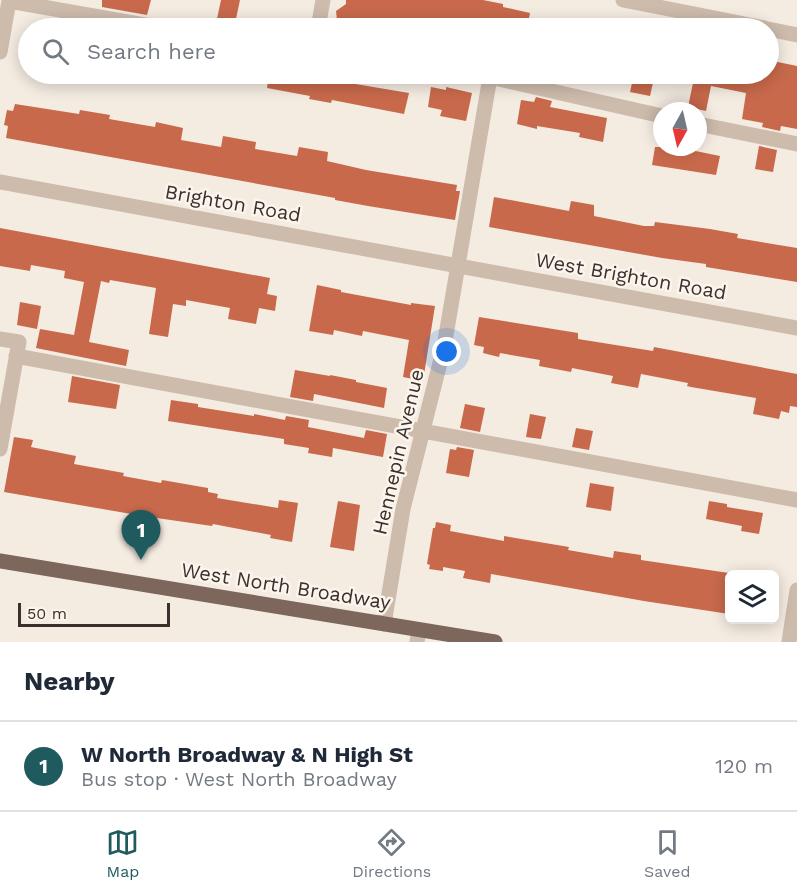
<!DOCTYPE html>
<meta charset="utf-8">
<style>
body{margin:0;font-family:"Work Sans",sans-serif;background:#f6f6f7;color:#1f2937}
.controls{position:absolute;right:18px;bottom:18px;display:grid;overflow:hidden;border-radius:9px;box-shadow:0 3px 15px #0003}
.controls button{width:54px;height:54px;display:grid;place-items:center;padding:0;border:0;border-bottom:2px solid #e0e1e3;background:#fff;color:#1f2937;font:30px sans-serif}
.compass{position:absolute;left:653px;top:102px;width:54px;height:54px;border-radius:50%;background:#fff;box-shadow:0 3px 15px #0003;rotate:188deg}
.scale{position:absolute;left:18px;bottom:15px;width:152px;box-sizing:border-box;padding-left:6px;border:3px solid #3b302b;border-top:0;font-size:16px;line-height:21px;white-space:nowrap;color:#3b302b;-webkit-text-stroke:4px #fbf5ee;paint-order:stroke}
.you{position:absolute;left:447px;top:352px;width:21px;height:21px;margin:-15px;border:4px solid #fff;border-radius:50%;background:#1a73e8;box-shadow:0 0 0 9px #1a73e833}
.badge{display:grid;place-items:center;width:39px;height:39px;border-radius:50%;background:#1f5a5e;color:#fff;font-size:20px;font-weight:700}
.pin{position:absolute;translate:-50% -50px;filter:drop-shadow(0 2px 3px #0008)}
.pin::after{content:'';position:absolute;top:32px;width:21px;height:18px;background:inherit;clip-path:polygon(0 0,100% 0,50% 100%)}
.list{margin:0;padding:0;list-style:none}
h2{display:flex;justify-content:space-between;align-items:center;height:78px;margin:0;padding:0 24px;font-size:26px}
h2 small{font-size:20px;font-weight:400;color:#747a83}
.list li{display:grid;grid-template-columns:39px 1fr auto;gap:18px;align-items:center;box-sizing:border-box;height:90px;padding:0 24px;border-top:2px solid #e0e1e3}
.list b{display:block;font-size:22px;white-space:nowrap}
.list p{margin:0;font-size:20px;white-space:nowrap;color:#747a83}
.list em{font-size:20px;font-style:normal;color:#747a83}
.icon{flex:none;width:33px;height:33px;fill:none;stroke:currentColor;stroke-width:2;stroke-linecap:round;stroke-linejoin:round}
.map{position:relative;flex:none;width:797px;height:642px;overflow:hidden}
.search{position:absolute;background:#fff;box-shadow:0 3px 15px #0003;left:18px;right:18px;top:18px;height:66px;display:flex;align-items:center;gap:15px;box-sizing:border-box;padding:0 21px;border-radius:33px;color:#747a83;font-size:22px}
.sheet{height:168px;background:#fff}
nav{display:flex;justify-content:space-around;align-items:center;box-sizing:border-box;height:84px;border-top:2px solid #e0e1e3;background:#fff;font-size:16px;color:#747a83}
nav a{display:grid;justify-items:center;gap:3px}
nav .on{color:#1f5a5e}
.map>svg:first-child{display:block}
.building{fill:#c8694b}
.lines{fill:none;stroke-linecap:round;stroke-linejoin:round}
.minor{stroke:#cdbbac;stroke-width:15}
.major{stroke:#7d675c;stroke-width:15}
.labels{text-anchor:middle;stroke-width:5;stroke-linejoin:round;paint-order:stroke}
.street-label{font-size:20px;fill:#3b302b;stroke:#fbf5ee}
</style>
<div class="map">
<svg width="797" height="642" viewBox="0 0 797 642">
<rect width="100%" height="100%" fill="#f4ebe1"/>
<path class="building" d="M102 0H151L147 15 102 7Z
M221 0H240L234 28H215Z
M346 0H483L503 4V7L530 13 527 28H355L340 26 337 20 336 11 346 4Z
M768 60 797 66V129L781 126 780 131 762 127 763 123 742 119 746 93 711 86 706 111 688 107 693 83 685 81 686 74H768Z
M269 74H296L409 93 404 114 332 100 331 103 309 99 310 96 267 88Z
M634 74H655L650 96 630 92Z
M431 87 446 90V87L472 93 466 121 440 116 442 110 428 107Z
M536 97 552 101 550 107 607 118 603 142 579 137 580 133 537 126V129L517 124 521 100 534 102Z
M15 104 79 114 80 110 110 115 109 119 155 127 156 122 183 128 181 140 221 147 223 136 256 142 255 149 297 156 299 147 328 152 327 161 366 170 457 185 456 191H460L455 220 368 206 335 200V198L6 138 8 126 4 125 7 110 13 111Z
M759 146 777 150 773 172 755 169Z
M655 147H676L720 156 716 175 652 165Z
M494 197 569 211 571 201 594 205V216L644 226H654L655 222 710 229 738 234 737 238 797 248V282L706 267V264L662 258 489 227Z
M0 228 270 278 267 294 277 296 275 311 259 308 256 324 228 319 230 308 186 300V306L173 304 168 337 149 334 156 288 110 280 109 283 101 281 89 342 129 350 126 366 36 348 40 329 74 335 84 282 64 278 65 271 31 265 30 271 0 266Z
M317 285 341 290V292L411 305V303L435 306 423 381 403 377 409 340 363 331 362 336 334 330 333 335 309 331Z
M20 302 41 306 37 329 17 325Z
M479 317 578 333V339L653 351 654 347 797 374V407L790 406 789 413 781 411 779 419 753 414 756 398 691 387 687 386 688 383 641 374 638 388 611 383 613 376 572 368 571 372 539 366 540 360 500 353 499 357 483 353 484 347 474 345Z
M295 370 330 376V375L356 380V382L387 388 384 408 314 394 313 401 290 397Z
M72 376 120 385 116 409 68 402Z
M171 400 198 404V407L254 416V414L285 420 286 416 309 420 308 427 364 438 366 430 387 434 383 457 333 448 332 457 308 453 309 448 284 444V439L168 421Z
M465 404 485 408 480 432 460 428Z
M530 414 546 417 541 439 526 437Z
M576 428 593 431 589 450 572 447Z
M14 437 33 440 31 447 76 456 74 464 124 473 123 476 161 483 162 480 208 488V492L218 494 217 498 278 508 279 500 298 503 292 542 270 538 271 535 213 524 212 526 143 516 4 492Z
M457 447 474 450 469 477 446 473 450 449 456 450Z
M590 483 614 487 611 511 586 507Z
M338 501 360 505 354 551 330 547Z
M709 501 727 504V507L763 513 759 534 741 531 742 526 706 519Z
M436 522 451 525 450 531 504 541V536L569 547 568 550 613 558 614 551 641 555V560L729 573V614L644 601 491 574 490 583 463 578 465 571 443 567V571L429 569 430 565 427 564 433 528H435Z"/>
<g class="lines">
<path class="minor" d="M623 0 765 28
M9 1 162 28
M318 28 323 0
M768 29 797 35
M0 52 9 1
M459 74 490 77 662 116
M698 124 797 144
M0 182 797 328
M0 339 19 342 0 449
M16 356 797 500
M384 624 403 509 444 347 490 77
M417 642 419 630
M789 642 797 590"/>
<path class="major" d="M0 561 495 642"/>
</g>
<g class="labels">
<g class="street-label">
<text transform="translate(233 203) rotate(10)" y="7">Brighton Road</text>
<text transform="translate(631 276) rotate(10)" y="7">West Brighton Road</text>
<text transform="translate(398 452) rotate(-77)" y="7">Hennepin Avenue</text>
<text transform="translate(286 586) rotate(9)" y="7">West North Broadway</text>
</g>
</g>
</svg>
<div class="controls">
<button><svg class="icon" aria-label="layers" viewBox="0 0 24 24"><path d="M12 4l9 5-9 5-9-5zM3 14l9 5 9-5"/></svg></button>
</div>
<svg class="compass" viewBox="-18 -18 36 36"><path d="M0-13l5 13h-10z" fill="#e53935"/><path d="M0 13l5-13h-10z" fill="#747a83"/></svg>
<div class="scale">50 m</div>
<div class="you"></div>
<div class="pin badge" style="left:141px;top:560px">1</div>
<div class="search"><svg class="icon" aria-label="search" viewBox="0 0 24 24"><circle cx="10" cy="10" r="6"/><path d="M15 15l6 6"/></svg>Search here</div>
</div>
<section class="sheet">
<h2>Nearby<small></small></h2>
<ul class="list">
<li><span class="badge">1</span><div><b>W North Broadway &amp; N High St</b><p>Bus stop · West North Broadway</p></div><em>120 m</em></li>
</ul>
</section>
<nav>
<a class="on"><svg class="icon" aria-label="map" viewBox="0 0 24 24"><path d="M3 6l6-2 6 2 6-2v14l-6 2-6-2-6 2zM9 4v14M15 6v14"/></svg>Map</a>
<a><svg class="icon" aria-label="directions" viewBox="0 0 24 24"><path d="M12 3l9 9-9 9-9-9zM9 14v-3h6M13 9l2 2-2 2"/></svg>Directions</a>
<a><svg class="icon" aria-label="saved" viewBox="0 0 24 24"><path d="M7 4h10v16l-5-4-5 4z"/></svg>Saved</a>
</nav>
